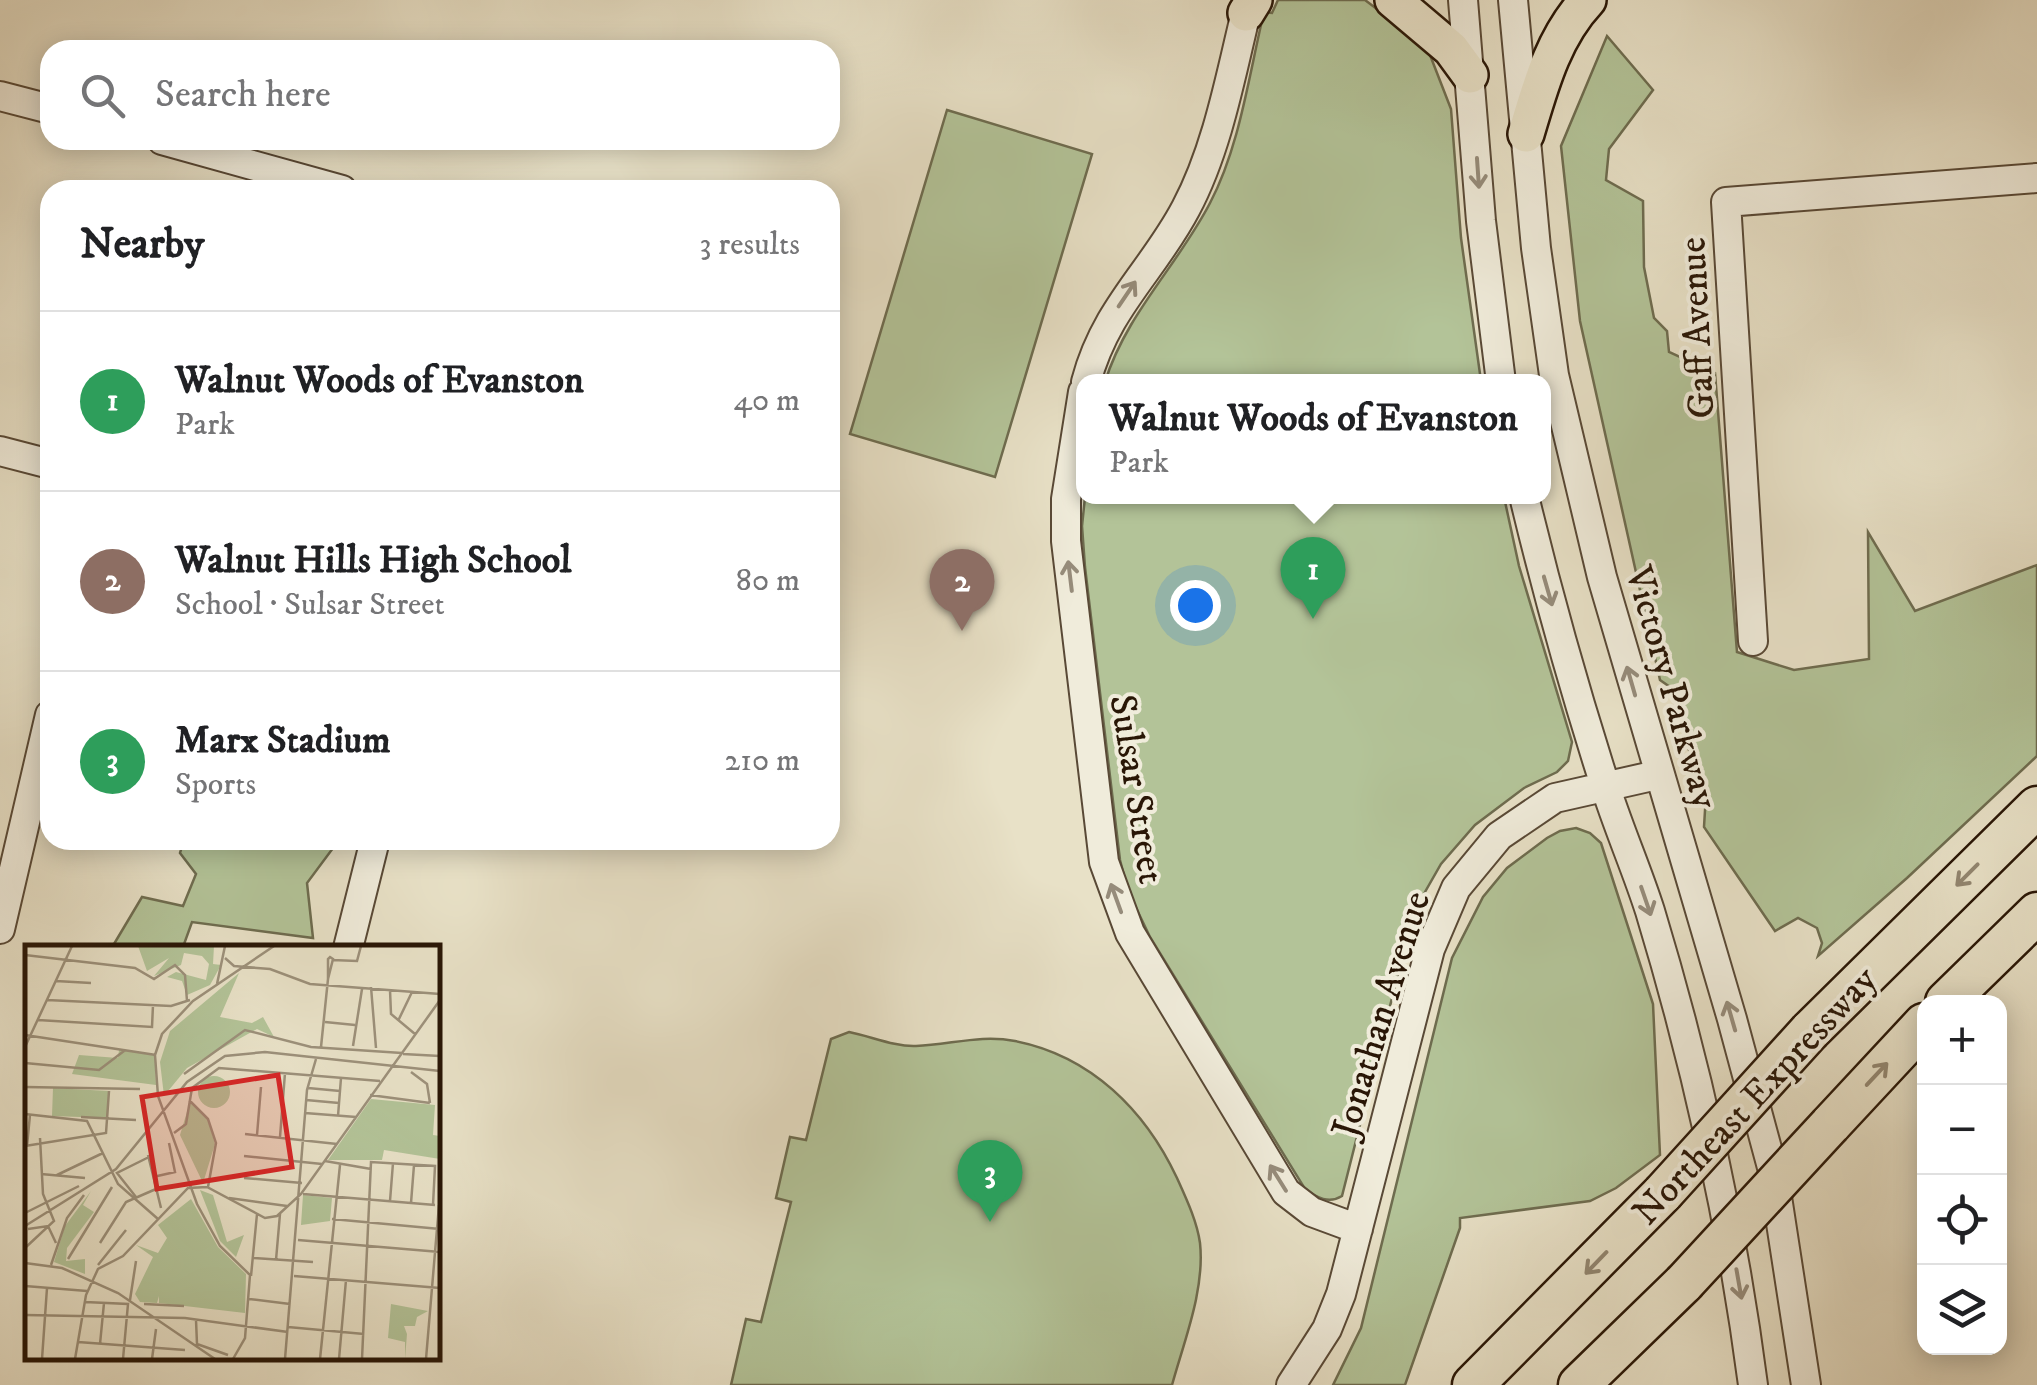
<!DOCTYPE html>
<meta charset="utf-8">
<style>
body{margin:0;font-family:"IM FELL DW Pica",serif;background:#f6f6f6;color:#202124}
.controls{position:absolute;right:30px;bottom:30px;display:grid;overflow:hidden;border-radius:20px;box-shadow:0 5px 25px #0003}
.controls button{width:90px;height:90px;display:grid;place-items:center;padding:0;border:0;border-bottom:2px solid #e0e0e0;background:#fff;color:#202124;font:50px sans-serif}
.you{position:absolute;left:1195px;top:605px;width:35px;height:35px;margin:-25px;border:8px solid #fff;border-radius:50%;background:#1a73e8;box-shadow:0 0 0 15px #1a73e833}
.badge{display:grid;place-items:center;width:65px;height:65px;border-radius:50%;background:#8f2418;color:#fff;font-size:32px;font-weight:700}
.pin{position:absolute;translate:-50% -82px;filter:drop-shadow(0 2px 5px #0008)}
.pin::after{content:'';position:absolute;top:52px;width:35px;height:30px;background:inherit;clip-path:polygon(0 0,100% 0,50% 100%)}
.popup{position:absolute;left:1076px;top:374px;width:475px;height:130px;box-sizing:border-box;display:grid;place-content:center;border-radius:20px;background:#fff;filter:drop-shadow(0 2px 8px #0005);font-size:32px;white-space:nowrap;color:#757577}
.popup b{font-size:38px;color:#202124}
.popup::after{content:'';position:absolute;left:50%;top:100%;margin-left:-20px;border:20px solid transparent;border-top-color:#fff}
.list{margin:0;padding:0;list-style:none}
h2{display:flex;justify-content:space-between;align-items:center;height:130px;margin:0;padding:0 40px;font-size:42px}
h2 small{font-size:32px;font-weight:400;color:#757577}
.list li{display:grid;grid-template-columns:65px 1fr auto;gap:30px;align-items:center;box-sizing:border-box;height:180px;padding:0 40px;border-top:2px solid #e0e0e0}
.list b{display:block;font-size:38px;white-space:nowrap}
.list p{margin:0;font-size:32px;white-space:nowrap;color:#757577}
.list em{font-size:32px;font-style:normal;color:#757577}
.icon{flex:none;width:55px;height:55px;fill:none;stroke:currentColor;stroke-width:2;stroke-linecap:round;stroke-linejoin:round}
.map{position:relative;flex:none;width:2037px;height:1385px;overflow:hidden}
.search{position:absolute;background:#fff;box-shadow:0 5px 25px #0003;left:40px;top:40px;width:800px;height:110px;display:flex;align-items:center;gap:25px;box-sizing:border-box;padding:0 35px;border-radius:30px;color:#757577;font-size:38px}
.panel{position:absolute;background:#fff;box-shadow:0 5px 25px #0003;left:40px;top:180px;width:800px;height:670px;border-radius:30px}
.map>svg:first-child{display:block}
.green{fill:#b3c398;stroke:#6e6c4f;stroke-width:2.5}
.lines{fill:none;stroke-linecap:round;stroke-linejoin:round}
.minor-casing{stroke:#594936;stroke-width:32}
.major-casing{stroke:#291606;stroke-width:40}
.highway-casing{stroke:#291606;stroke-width:45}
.minor{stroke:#f0ecdb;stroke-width:28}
.major{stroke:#e8e1c7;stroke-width:35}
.highway{stroke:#e8e1c7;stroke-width:40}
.highway-bridge-casing{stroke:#291606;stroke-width:45;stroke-linecap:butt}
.highway-bridge{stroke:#e8e1c7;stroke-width:40}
.oneway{stroke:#968c7b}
.oneway2{stroke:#928670}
.labels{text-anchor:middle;stroke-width:8;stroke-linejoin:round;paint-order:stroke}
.street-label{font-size:38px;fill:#291606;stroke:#f0ecdb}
.inset-road{fill:none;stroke:#9c907a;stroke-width:2.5}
.view{fill:#d62828;fill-opacity:0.15;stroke:#d62828;stroke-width:5}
.inset-edge{fill:none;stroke:#291606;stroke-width:5}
</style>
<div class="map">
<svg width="2037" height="1385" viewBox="0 0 2037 1385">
<rect width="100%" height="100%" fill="#e8e1c7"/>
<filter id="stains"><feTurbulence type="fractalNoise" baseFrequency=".002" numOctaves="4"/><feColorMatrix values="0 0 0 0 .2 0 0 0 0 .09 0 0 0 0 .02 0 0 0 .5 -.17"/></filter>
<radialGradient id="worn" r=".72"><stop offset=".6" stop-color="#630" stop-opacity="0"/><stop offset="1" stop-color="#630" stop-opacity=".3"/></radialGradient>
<path class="green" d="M1278 0H1365L1415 38 1430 55 1451 109 1461 238 1481 381 1105 382C1126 314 1178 265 1210 203 1240 146 1249 74 1264 12L1272 13Z
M1607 36 1653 90 1609 149 1606 180 1643 201 1644 267 1654 318 1667 331 1669 352 1715 373 1737 652 1794 670 1869 659 1868 532 1915 611 2037 565V756L1907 878 1818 956 1822 943 1817 928 1798 918 1775 931 1704 827 1706 794 1687 745 1683 696 1660 680 1580 321 1561 146Z
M947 110 1092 154 995 477 850 434Z
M1085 497H1504L1519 566 1572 742 1568 761 1557 772 1524 788 1475 825 1441 864 1421 899 1410 927 1342 1196C1329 1204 1317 1198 1305 1189L1150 937 1128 891 1120 860 1085 567 1082 526Z
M1576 828 1590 833 1601 843 1653 1004 1660 1155 1616 1188 1590 1201 1460 1218V1228L1405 1385H1333L1361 1328 1452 958 1483 897 1507 868 1547 838 1560 831Z
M184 840H339L307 883 313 938 192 922 183 947H118L114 944 142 897 183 906 196 874 180 853Z
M849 1032C870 1036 895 1047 916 1046 950 1045 980 1034 1015 1041 1091 1056 1145 1110 1177 1178 1186 1198 1197 1221 1200 1243 1205 1290 1184 1341 1172 1385H731L746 1319 761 1322 791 1202 776 1198 790 1137 806 1140 831 1039Z"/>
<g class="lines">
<defs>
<path id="minor" d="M1463 0 1481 221 1501 382
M1513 0 1536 248 1554 375 1602 577 1732 1019 1773 1171 1806 1385
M0 96 50 109
M162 140 342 190
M1086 382C1106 307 1153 271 1186 208 1219 146 1232 68 1249 0
M1083 392 1066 499V541L1104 862 1130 933 1286 1192 1312 1212 1358 1229
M0 451 50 464
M1524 496C1547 592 1574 688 1604 782 1617 825 1636 867 1650 911 1697 1066 1732 1224 1753 1385
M1753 641 1726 202 2037 178
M0 929 50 715
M348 948 375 840
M1291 1385 1327 1329 1341 1294 1430 949 1456 888 1499 836 1555 798 1657 775"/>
<path id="major" d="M1393 0 1451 49 1470 75
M1246 13 1254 0
M1526 134C1540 87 1553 37 1588 0"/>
<path id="highway" d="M1946 1002 2037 913
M1810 1031 2037 807
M1830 1125 1924 1024
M1473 1385 1663 1193
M1579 1385 1684 1283"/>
</defs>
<use href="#minor" class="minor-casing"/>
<use href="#major" class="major-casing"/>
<use href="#highway" class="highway-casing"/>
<use href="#minor" class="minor"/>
<use href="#major" class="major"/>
<use href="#highway" class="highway"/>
<defs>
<path id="highway-bridge" d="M1663 1193 1810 1031
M1684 1283 1830 1125"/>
</defs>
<use href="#highway-bridge" class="highway-bridge-casing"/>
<use href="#highway-bridge" class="highway-bridge"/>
</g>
<defs><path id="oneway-shaft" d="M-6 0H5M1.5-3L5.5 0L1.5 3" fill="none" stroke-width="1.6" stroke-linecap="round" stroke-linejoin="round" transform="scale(2.5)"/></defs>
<g class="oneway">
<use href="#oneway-shaft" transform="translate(1478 173) rotate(86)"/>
<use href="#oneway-shaft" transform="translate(1127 294) rotate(-56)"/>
<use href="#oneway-shaft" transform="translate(1070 576) rotate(-97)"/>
<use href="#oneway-shaft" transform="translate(1548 591) rotate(74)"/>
<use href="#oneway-shaft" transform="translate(1631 681) rotate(-106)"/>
<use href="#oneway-shaft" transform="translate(1116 898) rotate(-110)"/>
<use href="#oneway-shaft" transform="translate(1646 901) rotate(71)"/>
<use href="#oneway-shaft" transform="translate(1731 1016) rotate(-106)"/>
<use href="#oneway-shaft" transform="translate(1278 1178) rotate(-122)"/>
<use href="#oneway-shaft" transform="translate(1739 1284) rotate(80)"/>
</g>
<g class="oneway2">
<use href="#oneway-shaft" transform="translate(1967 875) rotate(135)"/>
<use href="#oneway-shaft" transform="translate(1877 1074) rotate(-47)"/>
<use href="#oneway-shaft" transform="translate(1596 1263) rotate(134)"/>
</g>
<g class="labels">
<g class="street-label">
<text transform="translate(1696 328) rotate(-93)" y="13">Gaff Avenue</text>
<text transform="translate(1673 687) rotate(74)" y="13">Victory Parkway</text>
<text transform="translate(1138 789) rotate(81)" y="13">Sulsar Street</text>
<text transform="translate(1380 1014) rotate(-73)" y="13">Jonathan Avenue</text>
<text transform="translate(1754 1095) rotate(-47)" y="13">Northeast Expressway</text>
</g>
</g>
<g transform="translate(25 945)">
<rect width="415" height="415" fill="#e8e1c7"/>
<path d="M113 1H189L188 19 196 20 185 40 162 50 157 36 142 32 151 27 181 35 184 19 177 11 159 8 156 20 129 31 144 13 122 26ZM214 28 195 72 227 78 238 72 249 92 232 84 162 123 139 151 135 117 145 86ZM94 105 130 110 131 140 47 129 54 110 93 113ZM173 147a16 16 0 1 1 32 0a16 16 0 1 1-32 0ZM28 143 84 146 83 173 27 171ZM346 154 410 160 408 190 415 191V214L359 205 357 215H303ZM165 157 183 175 190 199 178 238 155 190ZM175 245 188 250 202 297 219 290 211 312 195 296ZM66 246 58 260 69 267 42 303 41 316 60 314V329L29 317 40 281ZM278 250 307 253 305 276 276 280ZM166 254 193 302 221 329 220 368 134 358V351L132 358 115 357 110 349 128 312 111 300 133 308 142 293 133 280ZM366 359 403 366 392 372 390 381H379L382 389 380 414V397L363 393Z" fill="#b3c398"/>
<path class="inset-road" d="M0 10 110 23 129 34 150 20 160 30 162 56M305 12 308 14 303 34V14ZM200 13 209 21 245 24 285 39 415 49M307 15 332 16 336 1M31 36 66 38M192 39 200 1M346 42 351 103M365 45 366 69 390 89M22 55 146 61 165 55M13 75 127 82 128 60M373 76 387 47M300 77 330 80M0 90 131 110M328 101 337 44M0 102 47 1M296 102 303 34M378 109 415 111M0 118 74 125 99 106M386 127 402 139 405 158M159 129 220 85 286 102 377 108M0 142 115 144M283 143 315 146M345 150 405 158M164 155 183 174 191 198 183 242M281 155 314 158M280 168 331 172M0 169 62 176 93 239 133 274M313 171 316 133M56 172 111 175M149 188 161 179 167 143 194 123 355 136M220 189 312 199M232 190 236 142M255 192 260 128M0 201 81 188 84 146M2 201 5 170M123 210 136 263M219 211 297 219M300 216 346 224M16 229 60 233M32 230 78 208M128 232 150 227 144 198M219 233 277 238M278 249 410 260M111 252 92 228 124 212M204 253 262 261M365 256 368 218M386 258 389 220M0 268 54 241M307 274 415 284M0 281 91 224 162 137 200 111 240 107 415 126M3 284 23 281 31 298M273 295 415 307M75 298 101 257 131 244M0 303 29 276 18 249 15 193M229 313 288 317M43 314 87 242M251 315 255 269M0 318 37 323 93 348 190 414M26 320 42 273 59 250M73 320 101 285M226 331 232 269M269 331 415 343M0 341 62 346M224 354 265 359M105 355 111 316M60 357 103 359 98 414M119 359 159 361M0 370 160 373 263 387M171 375 172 399 203 410M263 382 339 389M53 397 160 405M75 399 79 358M17 414 22 343M50 414 61 350 73 324 98 311 163 243 182 242 240 273 252 271 276 249 415 55M127 414 131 384M208 414 220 393 225 330 195 301 172 259 133 151 130 110 137 89 168 56 249 1M260 414 282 145 291 114M295 414 315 220M314 414 321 335M337 414 346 217 410 221 408 260M401 414 414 260"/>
<path class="view" d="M253 130 267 222 132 244 117 152Z"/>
<rect width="415" height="415" class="inset-edge"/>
</g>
<rect width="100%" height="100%" filter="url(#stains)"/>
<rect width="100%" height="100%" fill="url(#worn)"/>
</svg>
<div class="controls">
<button>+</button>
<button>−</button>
<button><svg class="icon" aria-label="locate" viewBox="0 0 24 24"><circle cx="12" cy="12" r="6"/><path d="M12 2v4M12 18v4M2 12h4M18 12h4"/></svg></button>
<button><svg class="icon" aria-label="layers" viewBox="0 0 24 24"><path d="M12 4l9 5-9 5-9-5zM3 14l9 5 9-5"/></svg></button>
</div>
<div class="you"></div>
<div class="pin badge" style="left:1313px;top:619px;background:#2e9e5b">1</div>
<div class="popup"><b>Walnut Woods of Evanston</b>Park</div>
<div class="pin badge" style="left:962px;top:631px;background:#8d6e63">2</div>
<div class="pin badge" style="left:990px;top:1222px;background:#2e9e5b">3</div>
<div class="search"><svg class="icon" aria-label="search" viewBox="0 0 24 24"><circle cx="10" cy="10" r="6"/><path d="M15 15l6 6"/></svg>Search here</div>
<section class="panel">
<h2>Nearby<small>3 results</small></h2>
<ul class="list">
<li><span class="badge" style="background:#2e9e5b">1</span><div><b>Walnut Woods of Evanston</b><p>Park</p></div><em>40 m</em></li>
<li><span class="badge" style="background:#8d6e63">2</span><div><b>Walnut Hills High School</b><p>School · Sulsar Street</p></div><em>80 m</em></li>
<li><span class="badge" style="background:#2e9e5b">3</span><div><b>Marx Stadium</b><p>Sports</p></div><em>210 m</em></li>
</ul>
</section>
</div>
